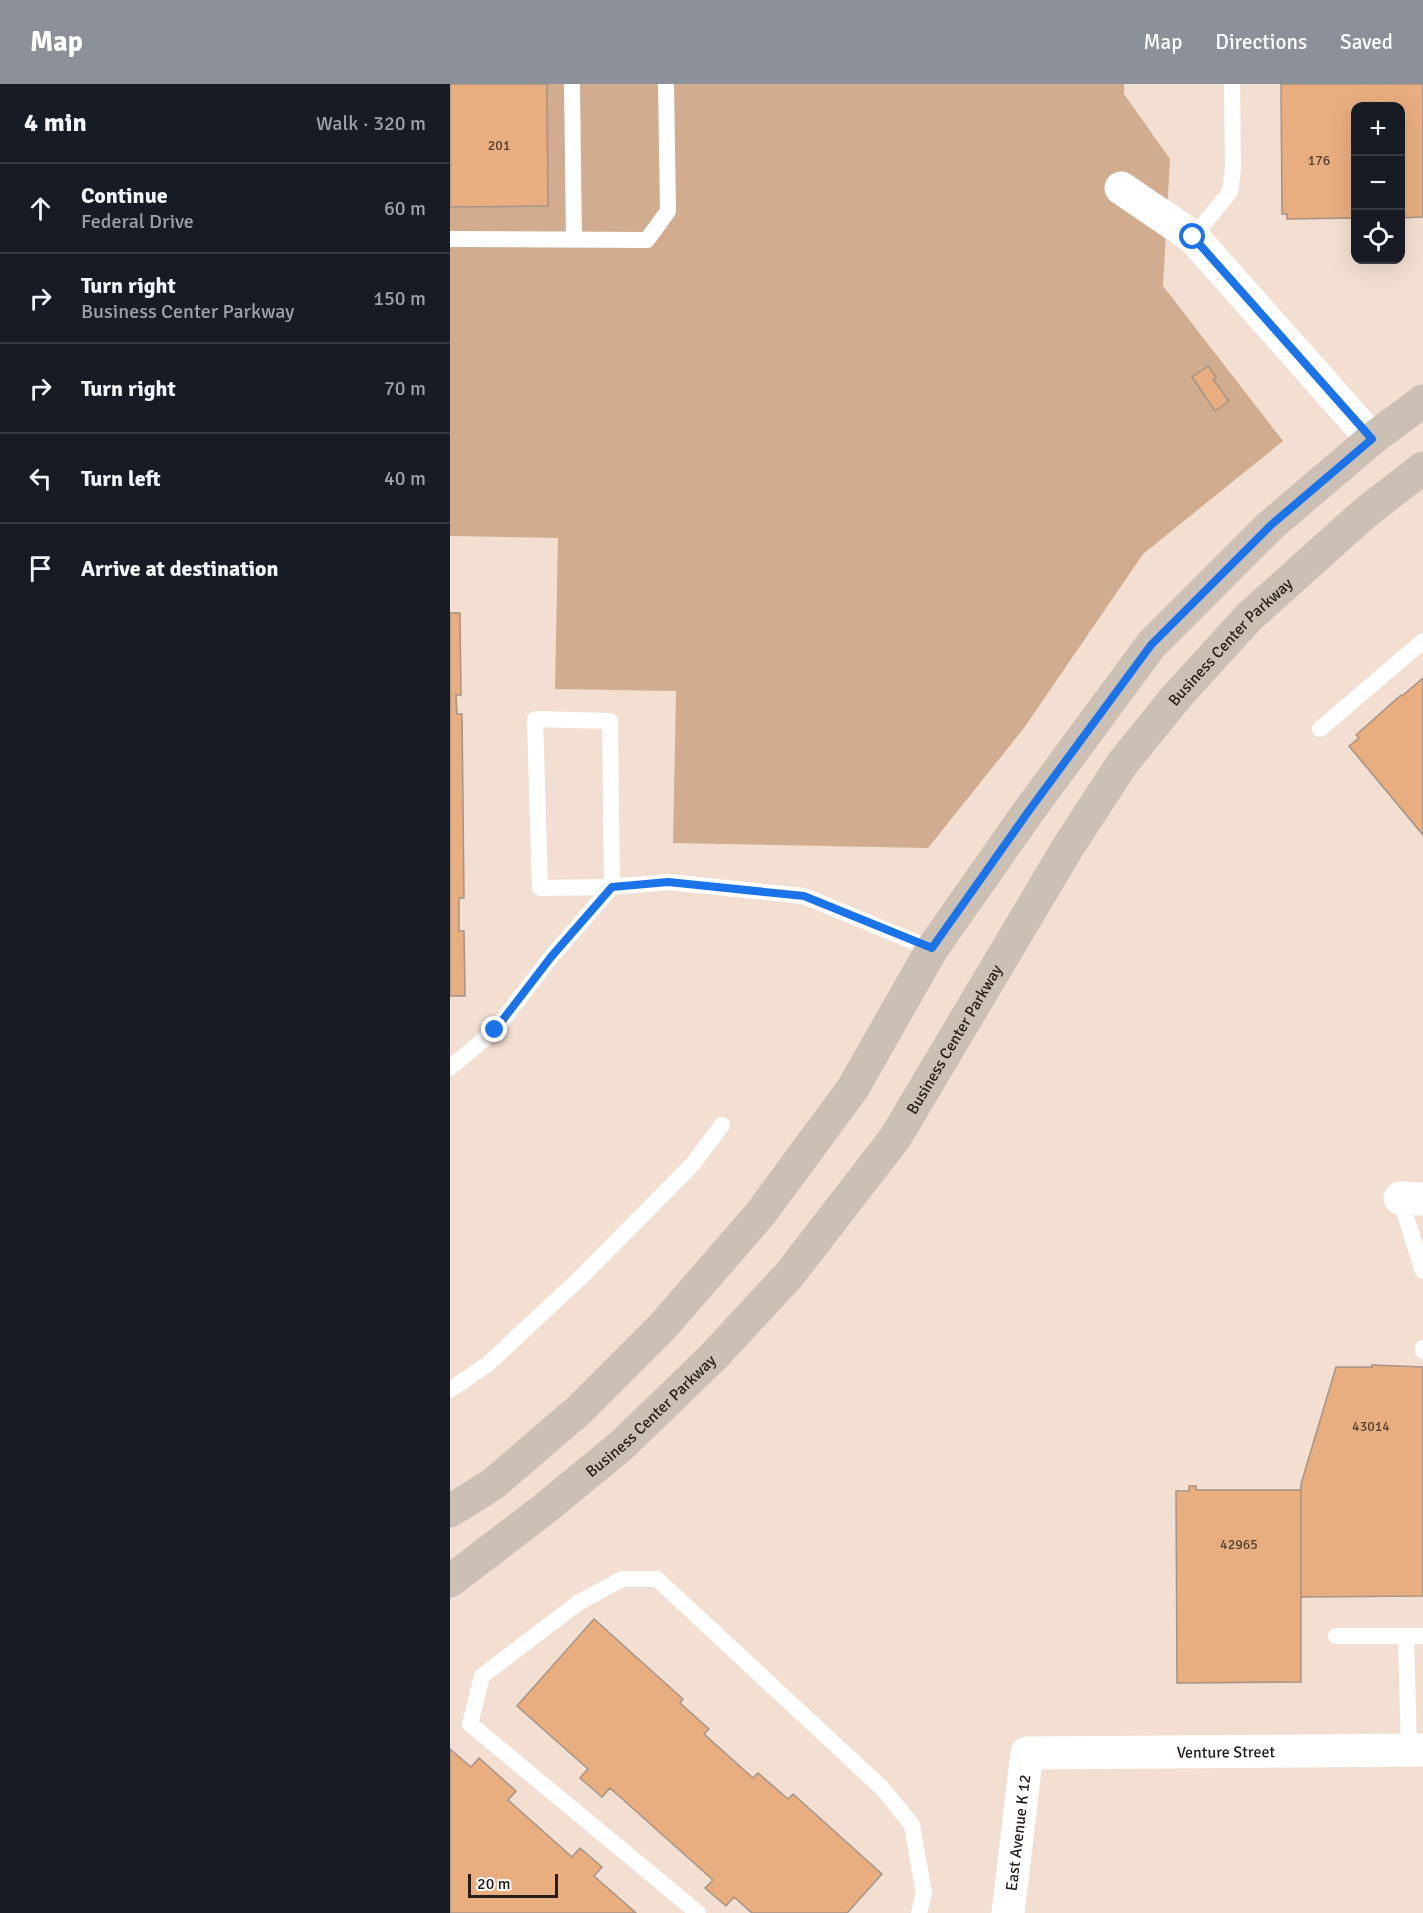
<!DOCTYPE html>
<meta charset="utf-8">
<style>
body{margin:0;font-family:Signika,sans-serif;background:#242831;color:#f1f3f6}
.controls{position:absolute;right:18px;top:18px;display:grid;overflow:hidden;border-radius:12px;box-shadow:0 6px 24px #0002}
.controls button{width:54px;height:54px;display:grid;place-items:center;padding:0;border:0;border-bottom:2px solid #363941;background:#171b24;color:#f1f3f6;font:30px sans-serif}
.scale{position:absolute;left:18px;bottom:15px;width:90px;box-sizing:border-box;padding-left:6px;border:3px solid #241d18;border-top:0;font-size:16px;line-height:21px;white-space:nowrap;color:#241d18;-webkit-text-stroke:4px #fff;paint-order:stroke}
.stop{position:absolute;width:18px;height:18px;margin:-14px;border:4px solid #1a73e8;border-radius:50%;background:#fff}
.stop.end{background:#1a73e8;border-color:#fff;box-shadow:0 2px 6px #0008}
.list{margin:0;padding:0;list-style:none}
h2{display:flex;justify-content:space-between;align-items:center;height:78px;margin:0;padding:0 24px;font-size:26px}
h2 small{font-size:20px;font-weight:400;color:#9ea1a6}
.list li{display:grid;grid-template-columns:39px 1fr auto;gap:18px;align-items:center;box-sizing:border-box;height:90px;padding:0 24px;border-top:2px solid #363941}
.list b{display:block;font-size:22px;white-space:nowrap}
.list p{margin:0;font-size:20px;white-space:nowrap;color:#9ea1a6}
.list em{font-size:20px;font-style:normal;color:#9ea1a6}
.icon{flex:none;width:33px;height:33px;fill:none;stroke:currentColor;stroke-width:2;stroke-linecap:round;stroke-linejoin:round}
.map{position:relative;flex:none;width:973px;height:1829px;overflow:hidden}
header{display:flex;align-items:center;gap:36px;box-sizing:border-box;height:84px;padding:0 30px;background:#8c9099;color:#fff}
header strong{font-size:28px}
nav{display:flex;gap:33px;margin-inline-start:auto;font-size:21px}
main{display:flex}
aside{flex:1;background:#171b24}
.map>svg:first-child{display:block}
.green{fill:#d1ac8f}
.building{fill:#e8ae7f;stroke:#a49386;stroke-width:1.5}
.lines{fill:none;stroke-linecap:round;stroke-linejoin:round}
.service{stroke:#fff;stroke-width:16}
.minor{stroke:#fff;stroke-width:33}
.secondary{stroke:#ccbfb3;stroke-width:33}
.route{stroke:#1a73e8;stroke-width:8}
.labels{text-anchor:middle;stroke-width:5;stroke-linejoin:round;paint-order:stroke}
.number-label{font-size:14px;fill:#554132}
.street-label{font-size:16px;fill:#241d18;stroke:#fff}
</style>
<header>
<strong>Map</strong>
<nav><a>Map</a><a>Directions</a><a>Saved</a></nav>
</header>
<main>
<aside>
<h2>4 min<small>Walk · 320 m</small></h2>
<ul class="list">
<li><svg class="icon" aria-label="ahead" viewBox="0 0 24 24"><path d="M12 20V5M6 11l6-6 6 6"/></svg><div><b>Continue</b><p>Federal Drive</p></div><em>60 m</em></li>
<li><svg class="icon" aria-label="right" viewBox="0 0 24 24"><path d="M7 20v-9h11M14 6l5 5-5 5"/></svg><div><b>Turn right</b><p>Business Center Parkway</p></div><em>150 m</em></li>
<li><svg class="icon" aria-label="right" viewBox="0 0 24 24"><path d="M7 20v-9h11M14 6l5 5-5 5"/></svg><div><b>Turn right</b></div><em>70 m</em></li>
<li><svg class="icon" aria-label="left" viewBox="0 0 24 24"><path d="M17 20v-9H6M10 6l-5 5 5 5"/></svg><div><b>Turn left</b></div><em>40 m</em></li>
<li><svg class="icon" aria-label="arrive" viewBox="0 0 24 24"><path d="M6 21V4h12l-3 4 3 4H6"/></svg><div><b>Arrive at destination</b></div></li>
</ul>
</aside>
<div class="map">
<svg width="973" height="1829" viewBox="0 0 973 1829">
<rect width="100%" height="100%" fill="#f2dfd1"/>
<path class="green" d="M0 0H674V10L720 75 713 202 833 357 693 470 574 644 478 764 223 759 226 607 105 605 108 454 0 452Z"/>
<path class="building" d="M0 0H97L98 122 0 123Z
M831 0H973V133L950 134V22H906V134L837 135V130H832Z
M758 282 766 293 763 295 779 317 765 327 742 293Z
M0 529H10L11 611H6L7 630H12L14 814H9V847H14L15 912H0Z
M973 594V751L899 662 909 654 906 651 951 611 952 612Z
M922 1281 973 1283V1512L851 1513V1400L886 1283H922Z
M739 1402H746V1406H851V1598L727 1599 726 1407H739Z
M144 1535 233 1615 230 1619 259 1645 254 1650 303 1694 308 1689 338 1715 343 1710 432 1790 397 1829H302L284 1813 276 1822 255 1804 263 1796 160 1704 152 1713 130 1694 138 1685 67 1622Z
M0 1665 21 1683 29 1674 66 1707 58 1716 122 1773 130 1764 152 1783 144 1792 186 1829H0Z"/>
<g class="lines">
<path class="service" d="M122 0 124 156
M743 153 780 108 783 84 782 0
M0 155 197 156 218 127 216 0
M85 635 160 637 162 803 90 804Z
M870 645 973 557
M0 984 45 946 101 873 162 803 218 798 354 812 482 865
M950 1114 973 1187
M973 1267V1264
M0 1306 38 1280 129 1195 242 1081 272 1041
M886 1552H956
M959 1666 956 1552H973
M248 1829 20 1640 32 1592 128 1519 172 1495H207L433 1705 462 1741 474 1809 469 1829"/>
<g class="minor">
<path d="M671 104 743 153 922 355"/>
<path d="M950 1114 973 1115"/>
<path id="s1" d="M558 1829 577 1669 973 1666"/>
</g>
<g class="secondary">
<path d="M0 1427 43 1400 129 1326 213 1242 311 1129 403 1004 482 865 578 728 701 561 821 441 922 355 973 317"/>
<path id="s2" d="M0 1497 93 1426 172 1361 263 1273 339 1191 445 1054 618 763 672 680 727 612 799 533 916 428 973 384"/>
</g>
</g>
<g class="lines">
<path class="route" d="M45 946 101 873 162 803 218 798 354 812 482 864 578 728 701 561 821 441 922 355 743 153"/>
</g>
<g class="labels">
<g class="number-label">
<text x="49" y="66">201</text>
<text x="869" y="81">176</text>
<text x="921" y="1347">43014</text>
<text x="789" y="1465">42965</text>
</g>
<g class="street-label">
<text dy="6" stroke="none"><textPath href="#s2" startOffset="1232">Business Center Parkway</textPath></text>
<text dy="6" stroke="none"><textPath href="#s2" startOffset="746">Business Center Parkway</textPath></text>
<text dy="6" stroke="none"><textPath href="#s2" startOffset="260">Business Center Parkway</textPath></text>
<text dy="6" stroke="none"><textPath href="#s1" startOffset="360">Venture Street</textPath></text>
<text dy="6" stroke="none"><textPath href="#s1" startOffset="81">East Avenue K 12</textPath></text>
</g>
</g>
</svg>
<div class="controls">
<button>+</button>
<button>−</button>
<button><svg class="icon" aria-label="locate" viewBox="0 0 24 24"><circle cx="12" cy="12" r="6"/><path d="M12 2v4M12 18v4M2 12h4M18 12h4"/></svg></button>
</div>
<div class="scale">20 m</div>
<div class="stop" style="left:743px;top:153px"></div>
<div class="stop end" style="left:45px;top:946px"></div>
</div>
</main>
